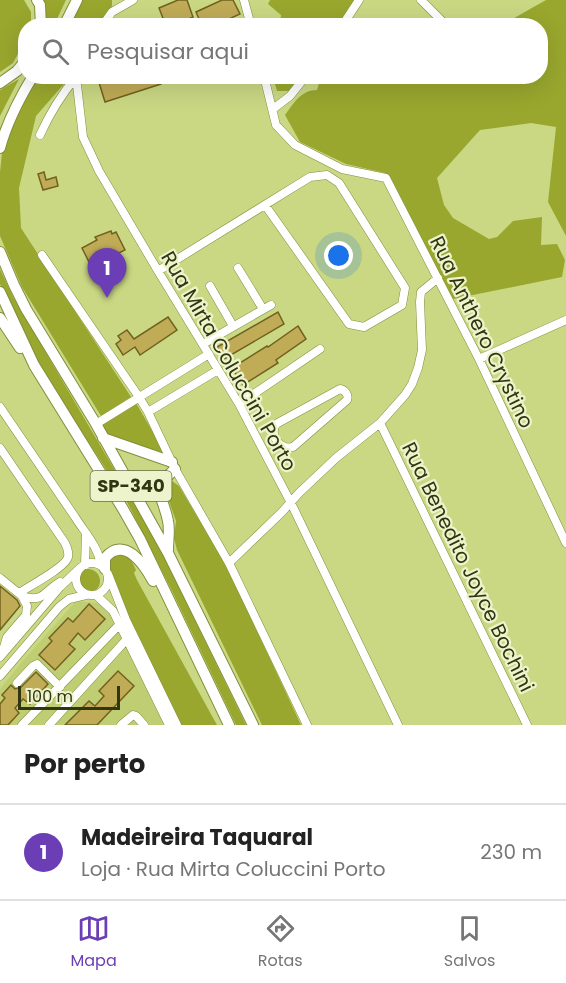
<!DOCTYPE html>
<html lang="pt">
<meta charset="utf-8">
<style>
body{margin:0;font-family:Poppins,sans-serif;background:#f6f6f6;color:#222}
.scale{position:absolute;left:18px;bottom:15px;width:102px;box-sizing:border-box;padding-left:6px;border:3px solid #303512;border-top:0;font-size:16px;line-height:21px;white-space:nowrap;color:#303512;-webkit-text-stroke:4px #edf4cc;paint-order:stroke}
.you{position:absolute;left:339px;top:256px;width:21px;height:21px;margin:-15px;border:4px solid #fff;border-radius:50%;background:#1a73e8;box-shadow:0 0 0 9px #1a73e833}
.badge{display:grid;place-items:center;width:39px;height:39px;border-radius:50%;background:#6b3eb6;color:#fff;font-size:20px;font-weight:700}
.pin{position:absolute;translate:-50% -50px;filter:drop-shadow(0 2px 3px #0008)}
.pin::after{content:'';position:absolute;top:32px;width:21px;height:18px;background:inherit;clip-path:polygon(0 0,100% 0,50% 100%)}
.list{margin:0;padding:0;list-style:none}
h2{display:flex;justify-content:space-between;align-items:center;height:78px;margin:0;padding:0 24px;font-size:26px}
h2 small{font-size:20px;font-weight:400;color:#767676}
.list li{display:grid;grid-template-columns:39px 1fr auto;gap:18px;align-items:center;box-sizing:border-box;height:96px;padding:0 24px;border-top:2px solid #e0e0e0}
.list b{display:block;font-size:22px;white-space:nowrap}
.list p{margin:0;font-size:20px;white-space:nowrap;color:#767676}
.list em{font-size:20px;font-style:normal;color:#767676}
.icon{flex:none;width:33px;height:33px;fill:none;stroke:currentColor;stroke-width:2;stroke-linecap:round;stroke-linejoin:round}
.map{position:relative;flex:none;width:566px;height:725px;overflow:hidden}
.search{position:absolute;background:#fff;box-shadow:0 6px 24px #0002;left:18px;right:18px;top:18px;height:66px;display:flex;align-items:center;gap:15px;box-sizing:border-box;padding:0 21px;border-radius:24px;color:#767676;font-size:22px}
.sheet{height:174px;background:#fff}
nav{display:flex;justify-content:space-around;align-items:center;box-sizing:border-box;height:84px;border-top:2px solid #e0e0e0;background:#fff;font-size:16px;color:#767676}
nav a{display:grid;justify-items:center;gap:3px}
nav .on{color:#6b3eb6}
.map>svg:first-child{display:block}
.built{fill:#c0ce73}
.green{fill:#99a72e}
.building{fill:#c0ab57;stroke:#71621f;stroke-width:1.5}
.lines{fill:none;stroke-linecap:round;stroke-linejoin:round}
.minor-casing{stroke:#828e3b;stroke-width:9}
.highway-casing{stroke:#828e3b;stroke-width:12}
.minor{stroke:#fff;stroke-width:8}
.highway{stroke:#fff;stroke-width:10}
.labels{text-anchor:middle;stroke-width:4.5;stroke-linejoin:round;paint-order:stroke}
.shield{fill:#edf4cc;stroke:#696e4a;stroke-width:1.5}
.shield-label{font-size:18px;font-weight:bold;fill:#303512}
.street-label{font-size:20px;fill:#303512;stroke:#edf4cc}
</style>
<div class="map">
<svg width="566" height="725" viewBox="0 0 566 725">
<rect width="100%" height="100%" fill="#cad884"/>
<path class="built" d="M76 601 98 603 112 613 167 725H0V689L21 663Z"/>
<path class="green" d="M0 0H24L31 12V25L26 26 25 41 13 63 0 72Z
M43 0H66L54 25H46L45 4Z
M82 0H112V6L100 25 70 26Z
M270 0H356L338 26 280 25 281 15 268 4Z
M546 0H566V236L548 202 556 127 531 123 480 130 437 178 444 205 453 218 489 239 497 237 513 221 542 217 541 245 557 244 565 260 562 277 453 299 385 173 346 164 300 142 285 115C294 103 301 90 317 90L320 80 319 77 540 76V26L502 25Z
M38 77H70L36 116 19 188 21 228 131 397 101 416 22 287 0 236V172L3 144 21 103Z
M273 77H301L291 91H277Z
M19 79 0 116V90Z
M0 269 13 297 32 329 155 539 246 725H236L171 589 126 500 49 381 22 332 0 284Z
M136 403 165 453 109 437 100 425Z
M172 481 179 486 228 568 301 725H262L177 550 174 538 176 521 165 490 169 482Z
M116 552 130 557 136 570 134 573 137 580 217 725H181L129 619 105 563Z
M76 581a12 12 0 1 1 24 0a12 12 0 1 1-24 0Z"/>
<path class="building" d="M178 0H187L193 17 173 26H166L159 8Z
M222 0H233L240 14 214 26H202L196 12Z
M97 76H158L161 84 105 102Z
M44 172 46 180 56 177 58 186 43 190 38 174Z
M111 231 112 234 116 232 125 250 96 264 94 260 89 262 82 248 97 240 95 237Z
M278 312 284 324 224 359 217 347Z
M168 317 177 330 140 355 135 347 123 355 116 344 121 340 118 336 127 330 134 339Z
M298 326 306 339 276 360 278 363 243 385 232 368 267 346 268 347Z
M0 586 17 600 20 606 0 630Z
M89 604 105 619 85 640 78 633 69 644 75 649 55 670 39 655 52 641 49 638 68 618 73 622Z
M118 671 134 686 97 725H65L89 701 95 706 104 696 99 691Z
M36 672 48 684 30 704 23 699 15 708 19 713 8 725H0V704L5 698 2 695 11 685 15 689 21 687Z"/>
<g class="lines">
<defs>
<path id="minor" d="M244 0 251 26
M421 0 445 24
M102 26 112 12 133 0
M342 26 359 0
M76 76 83 137 99 171 158 271 239 404 291 503 398 725
M264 76 276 125 295 145 342 169 386 178 479 359 566 543
M273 109 290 96 306 76
M40 135C50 113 61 95 76 77
M42 255 139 397 148 412 175 469 229 563 307 725
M238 268 263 309
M158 271 310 177 327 175 339 183 405 288 402 305 364 327 349 324 265 205
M210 286 233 326
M203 344 271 305
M479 359 566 320
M340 389C345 390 349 395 347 400L293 447C280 450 269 436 276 424Z
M239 404 320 349
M0 407 75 517C85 533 98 546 101 565
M148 412 218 370
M380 423 527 725
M96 424 209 354
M0 448 65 543C67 547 69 552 68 557 66 567 28 587 19 593
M76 579a16 16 0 1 1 32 0a16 16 0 1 1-32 0Z
M229 563 282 512 299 493 336 458 380 423 405 395 412 384 418 368 422 350 420 302 421 292 438 278
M85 565 86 534
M108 574 126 620 177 725
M0 578 22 596 27 606 26 615 7 637 3 650
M96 595 113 611 169 725
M22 596C44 603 43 592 60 582
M0 657 60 587 80 568
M0 676 59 607 69 599 86 595
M17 683 33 666 37 664 60 687
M22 725 120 624
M49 725 127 639
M121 725 133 715 136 716 144 725"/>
<path id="highway" d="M37 0 40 5 41 26
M64 26 77 0
M0 83 17 71 26 60
M0 148C7 122 19 99 33 76
M0 252 14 285 26 309 96 424 168 553 253 725
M0 292 34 365 123 509 140 539 229 725
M0 318 20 348
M103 438 172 462
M168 550C168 540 170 530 168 521 163 495 150 491 175 469
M105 569V558C124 535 144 564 153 581"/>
</defs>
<use href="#minor" class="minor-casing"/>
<use href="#highway" class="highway-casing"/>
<use href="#minor" class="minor"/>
<use href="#highway" class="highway"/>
</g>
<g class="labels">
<rect class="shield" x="90.5" y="471" width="81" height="30" rx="4.5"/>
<g class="shield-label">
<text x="131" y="492">SP-340</text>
</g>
<g class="street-label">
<text transform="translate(482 332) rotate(64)" y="7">Rua Anthero Crystino</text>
<text transform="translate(229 361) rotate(60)" y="7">Rua Mirta Coluccini Porto</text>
<text transform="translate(468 567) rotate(64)" y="7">Rua Benedito Joyce Bochini</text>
</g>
</g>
</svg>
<div class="scale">100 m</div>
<div class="you"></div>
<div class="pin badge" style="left:107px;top:298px">1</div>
<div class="search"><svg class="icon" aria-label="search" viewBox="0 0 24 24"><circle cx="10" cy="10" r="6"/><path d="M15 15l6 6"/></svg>Pesquisar aqui</div>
</div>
<section class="sheet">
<h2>Por perto<small></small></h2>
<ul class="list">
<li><span class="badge">1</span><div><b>Madeireira Taquaral</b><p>Loja · Rua Mirta Coluccini Porto</p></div><em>230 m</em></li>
</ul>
</section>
<nav>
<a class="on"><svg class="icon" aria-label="map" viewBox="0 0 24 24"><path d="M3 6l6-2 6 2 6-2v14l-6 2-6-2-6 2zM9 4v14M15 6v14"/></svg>Mapa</a>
<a><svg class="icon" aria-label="directions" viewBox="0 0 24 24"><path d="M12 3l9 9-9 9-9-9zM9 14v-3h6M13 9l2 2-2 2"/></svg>Rotas</a>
<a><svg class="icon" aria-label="saved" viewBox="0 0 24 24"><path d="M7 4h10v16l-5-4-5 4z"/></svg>Salvos</a>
</nav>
